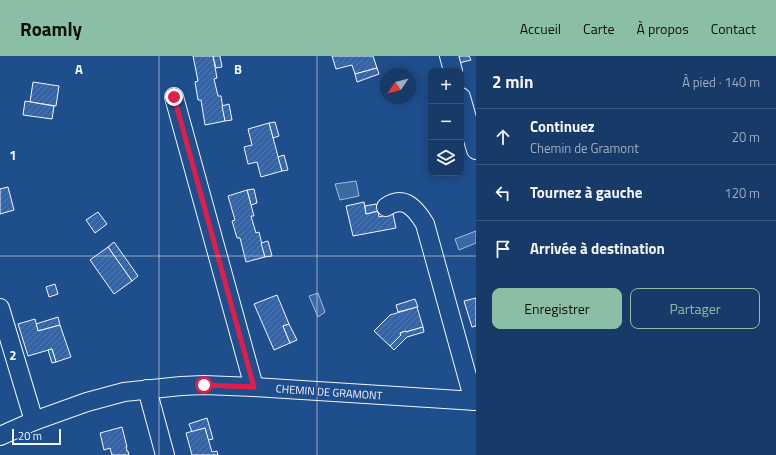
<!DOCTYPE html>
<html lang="fr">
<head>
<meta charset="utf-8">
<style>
  :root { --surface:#173a69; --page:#244571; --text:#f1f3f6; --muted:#9eadc0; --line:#36547d; --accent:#8abfa5 }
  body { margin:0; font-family:"Titillium Web",sans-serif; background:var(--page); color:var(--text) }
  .controls { position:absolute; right:12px; top:12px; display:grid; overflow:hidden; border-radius:8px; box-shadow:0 2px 10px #0003 }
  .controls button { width:36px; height:36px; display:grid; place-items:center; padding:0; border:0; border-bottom:1px solid var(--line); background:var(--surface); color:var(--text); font:20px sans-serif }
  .compass { position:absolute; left:380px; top:12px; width:36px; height:36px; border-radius:50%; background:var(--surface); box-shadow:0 2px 10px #0003; rotate:235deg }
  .scale { position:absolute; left:12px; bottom:10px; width:49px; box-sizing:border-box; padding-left:4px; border:2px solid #f2f6ff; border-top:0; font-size:11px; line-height:14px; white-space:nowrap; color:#f2f6ff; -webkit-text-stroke:3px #1f4e8c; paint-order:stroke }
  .stop { position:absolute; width:12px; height:12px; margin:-9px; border:3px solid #e11d48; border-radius:50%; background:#fff }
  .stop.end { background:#e11d48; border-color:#fff; box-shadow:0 1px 4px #0008 }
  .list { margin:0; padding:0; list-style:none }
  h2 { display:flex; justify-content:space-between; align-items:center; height:52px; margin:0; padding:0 16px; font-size:17px }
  h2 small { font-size:13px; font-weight:400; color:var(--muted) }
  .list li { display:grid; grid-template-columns:26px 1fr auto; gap:12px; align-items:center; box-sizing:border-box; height:56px; padding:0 16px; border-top:1px solid var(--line) }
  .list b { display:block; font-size:15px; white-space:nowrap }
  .list p { margin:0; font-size:13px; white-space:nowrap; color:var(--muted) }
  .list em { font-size:13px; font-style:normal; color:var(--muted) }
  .actions { display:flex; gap:8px; padding:12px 16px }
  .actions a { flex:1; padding:9px 0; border:1px solid var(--accent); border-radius:8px; text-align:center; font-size:14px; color:var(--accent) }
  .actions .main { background:var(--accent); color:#111 }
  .icon { flex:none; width:22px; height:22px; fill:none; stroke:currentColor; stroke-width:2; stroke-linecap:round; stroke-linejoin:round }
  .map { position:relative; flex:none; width:476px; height:399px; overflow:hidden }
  header { display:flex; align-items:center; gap:24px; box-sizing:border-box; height:56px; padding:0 20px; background:var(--accent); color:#111 }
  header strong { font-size:19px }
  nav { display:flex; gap:22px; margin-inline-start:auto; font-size:14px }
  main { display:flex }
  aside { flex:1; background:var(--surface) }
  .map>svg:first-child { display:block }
</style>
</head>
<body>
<header>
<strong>Roamly</strong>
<nav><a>Accueil</a><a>Carte</a><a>À propos</a><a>Contact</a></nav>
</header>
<main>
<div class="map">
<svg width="476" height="399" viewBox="0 0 476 399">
  <defs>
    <pattern id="building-hatch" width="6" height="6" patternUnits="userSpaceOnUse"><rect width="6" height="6" fill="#3563a3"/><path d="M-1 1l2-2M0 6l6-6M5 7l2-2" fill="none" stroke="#537ab1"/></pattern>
  </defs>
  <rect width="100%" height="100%" fill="#1f4e8c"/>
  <g fill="#3b69a3" stroke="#a8bbd7">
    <polygon points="356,125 359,140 340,144 335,128"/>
    <polygon points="476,175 476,187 459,194 455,183"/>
    <polygon points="318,237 325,256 318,261 309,240"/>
  </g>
  <g fill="url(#building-hatch)" stroke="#f2f6ff">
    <polygon points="193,0 213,0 217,22 214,23 218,40 221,40 225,65 205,69 201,44 198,44 195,26 198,25"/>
    <polygon points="213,0 220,0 222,11 216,12"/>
    <polygon points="332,0 373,0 377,12 355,18 352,9 336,13"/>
    <polygon points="453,0 469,0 471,4 455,8"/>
    <polygon points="377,12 379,18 357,26 355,18"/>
    <polygon points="33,26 59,30 56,50 30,46"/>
    <polygon points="25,45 54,50 52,63 23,59"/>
    <polygon points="229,48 232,64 225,65 222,50"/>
    <polygon points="275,66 279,80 273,82 269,67"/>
    <polygon points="269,67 282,115 261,121 257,106 248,108 244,91 252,89 248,73"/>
    <polygon points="284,99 288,114 282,115 278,101"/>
    <polygon points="8,131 14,154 0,158 0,133"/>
    <polygon points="254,133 257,147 251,149 247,134"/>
    <polygon points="247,134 254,160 251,160 256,177 259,176 265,201 246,206 240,182 237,182 232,165 235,164 228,140"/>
    <polygon points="364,146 366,158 378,155 379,161 393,158 396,172 353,180 346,150"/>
    <polygon points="376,148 378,155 366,158 365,150"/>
    <polygon points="98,156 107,168 95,177 86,164"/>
    <polygon points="268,185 272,200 265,201 261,187"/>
    <polygon points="114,186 138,220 132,225 108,191"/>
    <polygon points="108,191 132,225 114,238 90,204"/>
    <polygon points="55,228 58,238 49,241 46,231"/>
    <polygon points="277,239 289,268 283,270 290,287 274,294 254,248"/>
    <polygon points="476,242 476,270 472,271 464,245"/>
    <polygon points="415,243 418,251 398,256 396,249"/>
    <polygon points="417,251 423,271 406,276 406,275 400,277 401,279 390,290 374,275 390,259"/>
    <polygon points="58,261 60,269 38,275 36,268"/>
    <polygon points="35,263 38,275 60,269 71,301 56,306 52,293 28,300 18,268"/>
    <polygon points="289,268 297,284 290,287 283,270"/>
    <polygon points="423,271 424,276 407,281 394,294 390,290 401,279 400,277 406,275 406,276"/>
    <polygon points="52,293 56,306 52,307 48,294"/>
    <polygon points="207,362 213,383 208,384 205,372 192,376 189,368"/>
    <polygon points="122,371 127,391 126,391 127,395 128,395 129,399 112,399 110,392 104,394 100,377"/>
    <polygon points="205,372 212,396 217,395 218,399 192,399 186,377"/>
  </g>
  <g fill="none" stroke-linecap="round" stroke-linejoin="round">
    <g stroke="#f2f6ff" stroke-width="20">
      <g id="minor">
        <polyline points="449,0 453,15"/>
        <polyline points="174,41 254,331"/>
        <polyline points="461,41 476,94"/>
        <path d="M386,151c18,-13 30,2 39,17l49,177"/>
        <polyline points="0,252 34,365"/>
        <polyline points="147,333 165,399"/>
        <polyline points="0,380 34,365 87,346 124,336 181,330 204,329 254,331 476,345"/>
      </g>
    </g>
    <use href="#minor" stroke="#1f4e8c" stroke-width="18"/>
  </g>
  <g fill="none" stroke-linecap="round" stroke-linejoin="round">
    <polyline stroke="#e11d48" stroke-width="5" points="174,41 254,331 204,329"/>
  </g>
  <path fill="none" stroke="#f2f6ff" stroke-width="1" stroke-opacity="0.55" d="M159,0v399M317,0v399M0,200h476"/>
  <g text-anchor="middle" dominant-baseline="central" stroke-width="3" stroke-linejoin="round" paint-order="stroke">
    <g font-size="11" fill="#f2f6ff" stroke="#1f4e8c">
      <text transform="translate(329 336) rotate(4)">CHEMIN DE GRAMONT</text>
    </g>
  </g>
  <g font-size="13" text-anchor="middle" font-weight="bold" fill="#f2f6ff" stroke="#1f4e8c" stroke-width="3" stroke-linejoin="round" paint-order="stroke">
    <text x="79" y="18">A</text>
    <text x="238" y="18">B</text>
    <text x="13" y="104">1</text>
    <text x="13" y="304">2</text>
  </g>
</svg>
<div class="controls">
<button>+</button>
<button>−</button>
<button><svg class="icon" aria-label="layers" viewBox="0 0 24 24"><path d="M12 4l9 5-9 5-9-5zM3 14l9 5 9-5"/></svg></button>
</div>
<svg class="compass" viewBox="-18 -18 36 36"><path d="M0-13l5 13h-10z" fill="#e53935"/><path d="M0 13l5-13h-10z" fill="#9eadc0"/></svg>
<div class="scale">20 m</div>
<div class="stop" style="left:204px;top:329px"></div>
<div class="stop end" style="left:174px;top:41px"></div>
</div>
<aside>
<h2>2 min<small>À pied · 140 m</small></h2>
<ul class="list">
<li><svg class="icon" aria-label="ahead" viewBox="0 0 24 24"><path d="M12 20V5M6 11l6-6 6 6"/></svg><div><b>Continuez</b><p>Chemin de Gramont</p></div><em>20 m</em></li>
<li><svg class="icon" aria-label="left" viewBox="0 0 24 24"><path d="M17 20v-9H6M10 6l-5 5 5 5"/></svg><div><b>Tournez à gauche</b></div><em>120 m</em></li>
<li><svg class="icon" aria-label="arrive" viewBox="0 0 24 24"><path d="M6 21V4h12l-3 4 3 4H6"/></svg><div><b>Arrivée à destination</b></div></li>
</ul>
<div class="actions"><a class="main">Enregistrer</a><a>Partager</a></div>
</aside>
</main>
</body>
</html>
